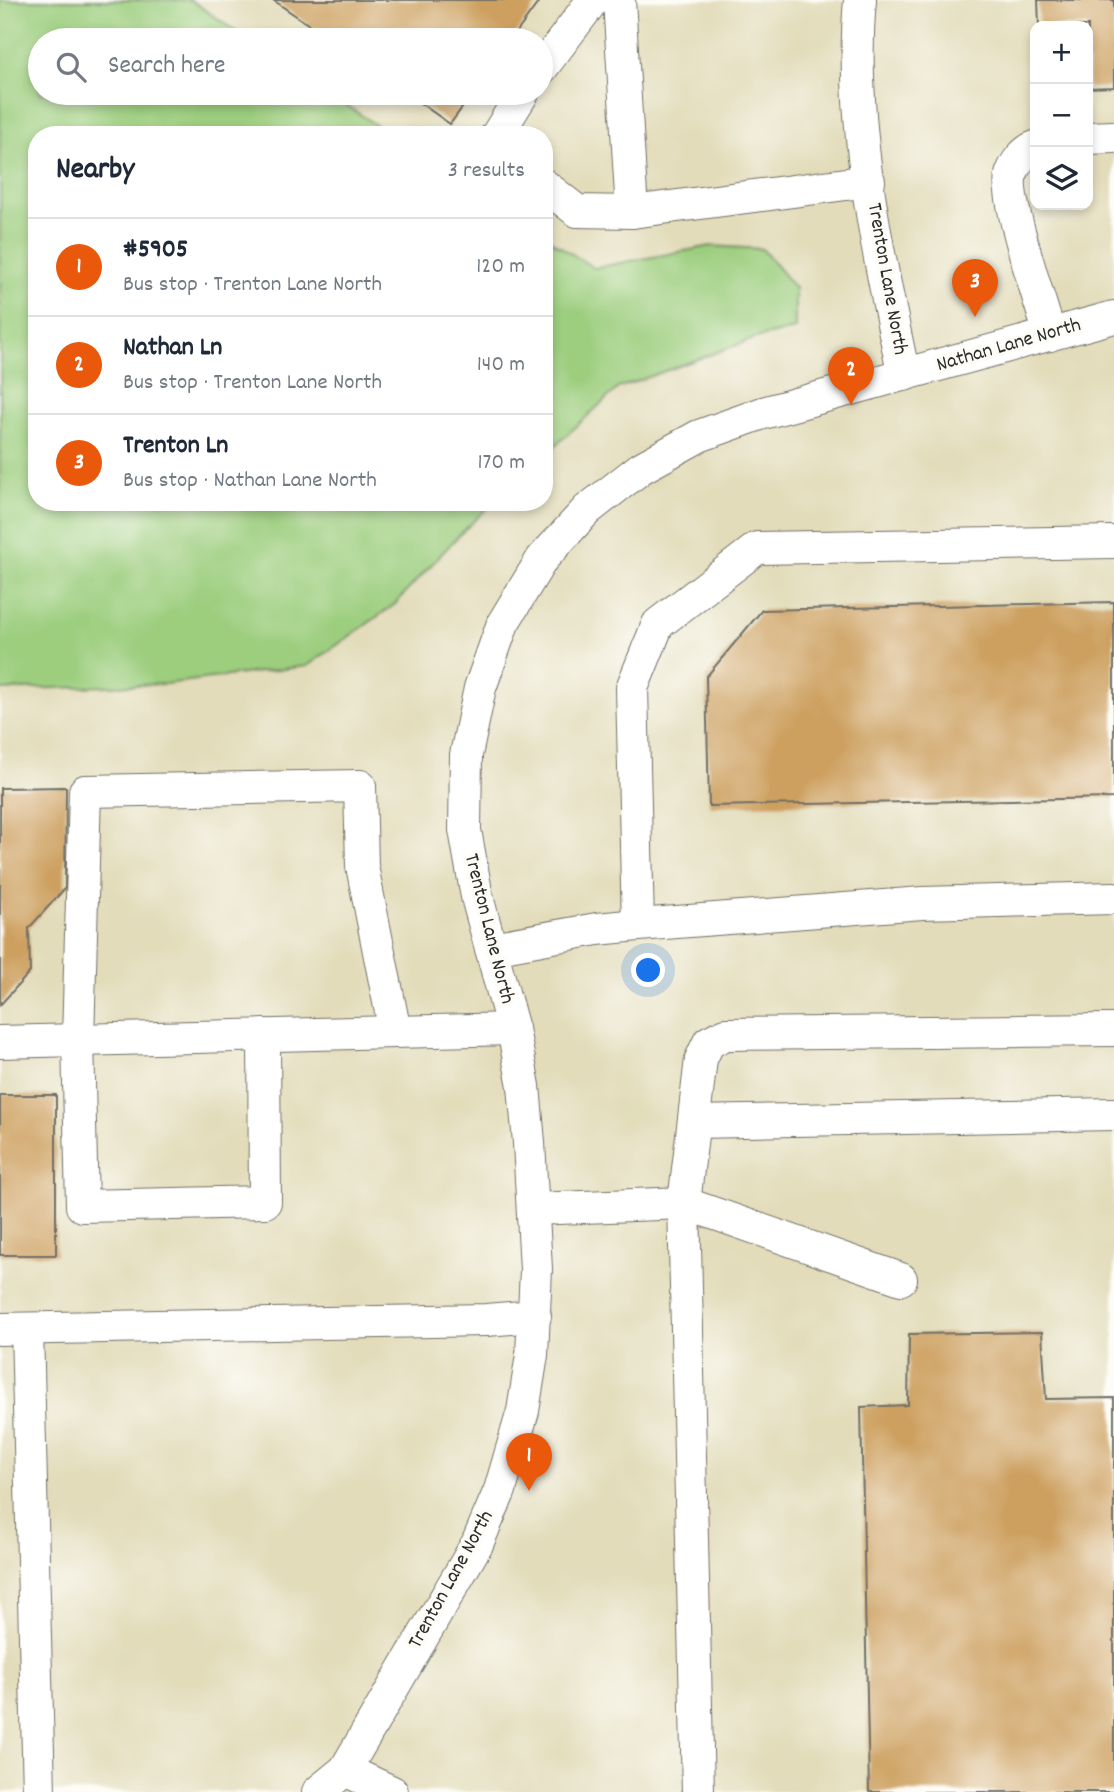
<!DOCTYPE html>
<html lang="en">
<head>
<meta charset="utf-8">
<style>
  :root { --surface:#fff; --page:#f2f2f3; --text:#1f2937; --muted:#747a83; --line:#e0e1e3; --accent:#ea580c }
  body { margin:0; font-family:Dekko,sans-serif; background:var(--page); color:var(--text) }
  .controls { position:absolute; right:21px; top:21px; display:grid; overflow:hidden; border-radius:14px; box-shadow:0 4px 10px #0003 }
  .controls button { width:63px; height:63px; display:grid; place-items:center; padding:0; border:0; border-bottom:2px solid var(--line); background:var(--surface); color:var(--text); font:35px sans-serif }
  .you { position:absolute; left:649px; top:971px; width:24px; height:24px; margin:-18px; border:5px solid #fff; border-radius:50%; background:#1a73e8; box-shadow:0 0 0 10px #1a73e833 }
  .badge { display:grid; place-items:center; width:46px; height:46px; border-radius:50%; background:var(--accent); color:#fff; font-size:23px; font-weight:700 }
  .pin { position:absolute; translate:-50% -58px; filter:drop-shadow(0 2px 4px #0008) }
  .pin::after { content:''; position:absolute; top:37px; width:24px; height:21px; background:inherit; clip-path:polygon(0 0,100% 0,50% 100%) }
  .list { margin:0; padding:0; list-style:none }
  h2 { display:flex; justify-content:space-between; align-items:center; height:91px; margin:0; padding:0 28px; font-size:30px }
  h2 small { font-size:23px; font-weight:400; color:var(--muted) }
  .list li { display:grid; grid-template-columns:46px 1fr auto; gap:21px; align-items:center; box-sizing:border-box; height:98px; padding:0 28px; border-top:2px solid var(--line) }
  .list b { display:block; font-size:26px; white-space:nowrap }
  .list p { margin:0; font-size:23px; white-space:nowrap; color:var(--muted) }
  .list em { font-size:23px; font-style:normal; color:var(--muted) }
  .icon { flex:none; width:38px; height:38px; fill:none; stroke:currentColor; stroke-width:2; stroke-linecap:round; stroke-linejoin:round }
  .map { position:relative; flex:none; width:1114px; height:1792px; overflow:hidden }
  .search { position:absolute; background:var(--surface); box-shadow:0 4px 10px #0003; left:28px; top:28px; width:525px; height:77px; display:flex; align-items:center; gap:18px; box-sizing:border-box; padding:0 24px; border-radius:38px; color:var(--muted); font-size:26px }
  .panel { position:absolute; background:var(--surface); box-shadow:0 4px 10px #0003; left:28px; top:126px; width:525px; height:385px; border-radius:28px }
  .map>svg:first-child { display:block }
</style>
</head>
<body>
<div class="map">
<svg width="1114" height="1792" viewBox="0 0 1114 1792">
  <rect width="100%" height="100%" fill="#fdfcf7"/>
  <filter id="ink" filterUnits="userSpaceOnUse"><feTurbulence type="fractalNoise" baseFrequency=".0143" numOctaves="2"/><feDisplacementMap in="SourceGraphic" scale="14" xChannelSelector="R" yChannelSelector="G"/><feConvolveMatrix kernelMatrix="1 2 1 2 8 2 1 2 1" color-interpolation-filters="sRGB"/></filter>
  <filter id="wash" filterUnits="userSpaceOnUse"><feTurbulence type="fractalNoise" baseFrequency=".00686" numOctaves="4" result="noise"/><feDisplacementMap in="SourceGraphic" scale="28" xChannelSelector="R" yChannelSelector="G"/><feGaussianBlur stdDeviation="1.57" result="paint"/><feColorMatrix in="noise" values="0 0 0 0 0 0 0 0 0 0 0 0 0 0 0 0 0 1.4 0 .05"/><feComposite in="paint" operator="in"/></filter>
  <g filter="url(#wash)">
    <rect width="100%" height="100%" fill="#f3ecd7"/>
    <path fill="#e2dcba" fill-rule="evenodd" d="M0,0h1114v1792h-1114zM1035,26h53v179h-53zM40,40h501v53h-501zM37,135h507v367h-507z"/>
    <g fill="#9cce7e" stroke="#647c54" stroke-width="2">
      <polygon points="0,0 191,0 248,40 40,40 40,93 328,93 391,135 37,135 37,502 494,502 460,534 394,605 307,666 165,684 0,690"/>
      <polygon points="544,236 594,268 711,246 762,249 795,288 795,329 756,338 618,388 544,456"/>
    </g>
    <g id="blocks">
      <g fill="#cda060">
        <polygon points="273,0 540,0 511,40 331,40"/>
        <polygon points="1038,0 1114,0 1114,87 1088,88 1088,26 1039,26"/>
        <polygon points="406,93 473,93 450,124"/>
        <polygon points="1114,602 1114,798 709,806 706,677 762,610"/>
        <polygon points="66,787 65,888 29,928 30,972 0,1005 0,788"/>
        <rect x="0" y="1095" width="56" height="160"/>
        <polygon points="1042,1332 1046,1399 1114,1398 1114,1792 869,1792 861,1407 908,1405 909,1334"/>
      </g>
    </g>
  </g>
  <g filter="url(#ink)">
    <use href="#blocks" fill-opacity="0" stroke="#716f67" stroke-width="2"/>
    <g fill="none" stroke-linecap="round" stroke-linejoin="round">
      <g stroke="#716f67" stroke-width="34">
        <g id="minor">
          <polyline points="619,0 632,212"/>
          <path d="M860,0c-11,122 18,256 44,375"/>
          <polyline points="541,69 593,0"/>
          <polyline points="497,135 523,93"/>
          <polyline points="1088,138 1114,137"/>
          <path d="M1035,147c-11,4 -20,16 -24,28 -7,22 31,132 39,160"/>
          <polyline points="544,185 577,211 632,212 869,181"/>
          <polyline points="638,925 632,688 658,624 757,548 1114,542"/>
          <polyline points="491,948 597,929 638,925 922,903 1114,898"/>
          <polyline points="264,1035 265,1202 82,1206 78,1040 85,791 360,786 362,866 395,1032"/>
          <polyline points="0,1042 513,1029"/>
          <polyline points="694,1122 1114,1114"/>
          <polyline points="533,1209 684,1203 701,1059 709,1042 726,1034 1114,1030"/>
          <polyline points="0,1329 486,1320 535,1316"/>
          <polyline points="27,1329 39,1792"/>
          <polyline points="345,1770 392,1792"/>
          <polyline points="318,1792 345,1770 477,1544 500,1490 523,1411 532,1355 536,1269 529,1143 524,1086 513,1029 477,897 465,830 466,755 480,688 503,623 542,559 587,510 641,468 699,436 763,413 1114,317"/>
          <polyline points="698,1792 684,1203 901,1279"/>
        </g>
      </g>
      <use href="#minor" stroke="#fff" stroke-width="32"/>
    </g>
  </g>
  <g text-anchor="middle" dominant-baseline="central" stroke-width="7" stroke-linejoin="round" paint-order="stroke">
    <g font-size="21" fill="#2b2b2b" stroke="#fdfcf7">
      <text transform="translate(886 279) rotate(80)">Trenton Lane North</text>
      <text transform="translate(1009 346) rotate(-16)">Nathan Lane North</text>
      <text transform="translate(488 929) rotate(76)">Trenton Lane North</text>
      <text transform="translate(452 1580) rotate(-61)">Trenton Lane North</text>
    </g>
  </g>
</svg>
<div class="controls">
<button>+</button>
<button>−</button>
<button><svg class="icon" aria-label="layers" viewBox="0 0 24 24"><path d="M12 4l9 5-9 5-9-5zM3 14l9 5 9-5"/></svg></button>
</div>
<div class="you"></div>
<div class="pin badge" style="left:529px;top:1491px">1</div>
<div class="pin badge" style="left:851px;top:405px">2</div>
<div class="pin badge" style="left:975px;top:317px">3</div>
<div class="search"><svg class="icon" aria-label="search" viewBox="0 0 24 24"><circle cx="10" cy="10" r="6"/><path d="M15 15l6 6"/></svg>Search here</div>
<section class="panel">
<h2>Nearby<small>3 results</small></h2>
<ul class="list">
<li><span class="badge">1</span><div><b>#5905</b><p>Bus stop · Trenton Lane North</p></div><em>120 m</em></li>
<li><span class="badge">2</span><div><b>Nathan Ln</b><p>Bus stop · Trenton Lane North</p></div><em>140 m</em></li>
<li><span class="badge">3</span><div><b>Trenton Ln</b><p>Bus stop · Nathan Lane North</p></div><em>170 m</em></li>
</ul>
</section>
</div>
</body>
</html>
